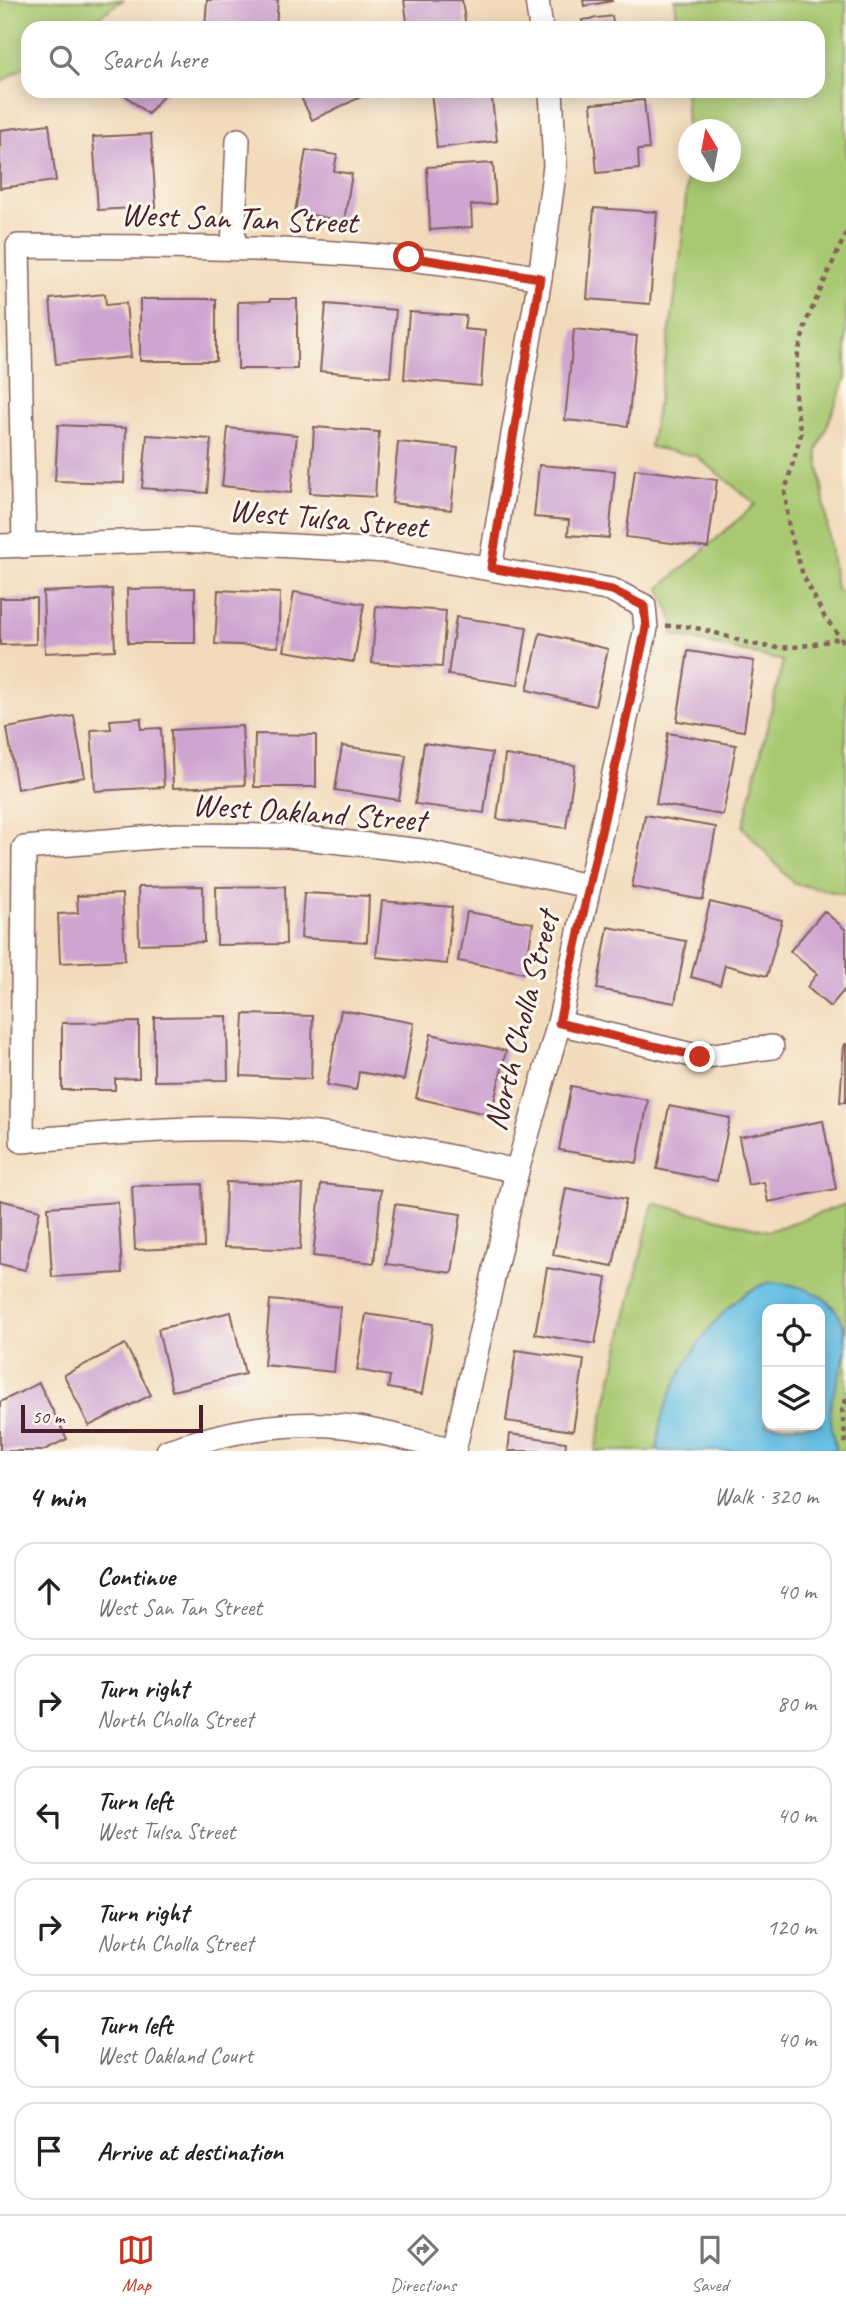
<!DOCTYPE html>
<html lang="en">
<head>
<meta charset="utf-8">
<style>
  :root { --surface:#fff; --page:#f6f6f6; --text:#222; --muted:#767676; --line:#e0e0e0; --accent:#c8321e }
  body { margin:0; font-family:Caveat,sans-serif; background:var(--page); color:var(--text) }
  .controls { position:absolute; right:21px; bottom:21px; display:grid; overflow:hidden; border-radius:14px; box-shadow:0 4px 18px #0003 }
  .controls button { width:63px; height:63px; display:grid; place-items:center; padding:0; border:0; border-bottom:2px solid var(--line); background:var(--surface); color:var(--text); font:35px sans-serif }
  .compass { position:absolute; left:678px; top:119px; width:63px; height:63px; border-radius:50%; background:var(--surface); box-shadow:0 4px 18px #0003; rotate:350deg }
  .scale { position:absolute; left:21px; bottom:18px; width:182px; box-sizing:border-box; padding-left:7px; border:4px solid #4a1f2b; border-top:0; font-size:19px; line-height:24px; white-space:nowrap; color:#4a1f2b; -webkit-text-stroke:5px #fbf7ec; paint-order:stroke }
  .stop { position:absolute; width:21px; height:21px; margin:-16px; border:5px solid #c8321e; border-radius:50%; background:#fff }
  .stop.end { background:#c8321e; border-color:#fff; box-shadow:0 2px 7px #0008 }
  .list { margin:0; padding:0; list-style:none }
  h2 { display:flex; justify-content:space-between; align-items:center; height:91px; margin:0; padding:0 28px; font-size:30px }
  h2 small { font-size:23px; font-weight:400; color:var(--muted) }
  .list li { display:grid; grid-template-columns:46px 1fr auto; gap:21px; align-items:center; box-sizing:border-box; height:98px; margin:0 14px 14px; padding:0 14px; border:2px solid var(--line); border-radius:21px }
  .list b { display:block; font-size:26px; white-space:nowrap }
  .list p { margin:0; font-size:23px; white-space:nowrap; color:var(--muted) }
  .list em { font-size:23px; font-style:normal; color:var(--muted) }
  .icon { flex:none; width:38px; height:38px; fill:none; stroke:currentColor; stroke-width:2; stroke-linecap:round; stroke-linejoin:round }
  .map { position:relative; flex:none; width:846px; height:1451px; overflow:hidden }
  .search { position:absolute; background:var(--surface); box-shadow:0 4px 18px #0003; left:21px; right:21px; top:21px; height:77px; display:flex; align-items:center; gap:18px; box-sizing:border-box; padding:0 24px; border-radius:21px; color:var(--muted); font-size:26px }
  .sheet { height:763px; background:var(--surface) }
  nav { display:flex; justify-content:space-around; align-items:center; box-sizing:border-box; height:98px; border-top:2px solid var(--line); background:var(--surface); font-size:19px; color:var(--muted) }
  nav a { display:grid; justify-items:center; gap:4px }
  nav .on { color:var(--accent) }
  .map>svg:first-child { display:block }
</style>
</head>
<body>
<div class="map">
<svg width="846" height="1451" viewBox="0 0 846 1451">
  <rect width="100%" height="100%" fill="#fbf7ec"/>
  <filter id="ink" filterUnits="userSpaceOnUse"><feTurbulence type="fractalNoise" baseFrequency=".0143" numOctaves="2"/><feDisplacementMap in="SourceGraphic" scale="14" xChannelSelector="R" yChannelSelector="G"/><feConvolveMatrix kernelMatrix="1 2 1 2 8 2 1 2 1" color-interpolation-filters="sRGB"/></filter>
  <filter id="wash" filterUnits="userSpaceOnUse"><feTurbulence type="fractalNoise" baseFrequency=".00686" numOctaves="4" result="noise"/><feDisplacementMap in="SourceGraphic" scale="28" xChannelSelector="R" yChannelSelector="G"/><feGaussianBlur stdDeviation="1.57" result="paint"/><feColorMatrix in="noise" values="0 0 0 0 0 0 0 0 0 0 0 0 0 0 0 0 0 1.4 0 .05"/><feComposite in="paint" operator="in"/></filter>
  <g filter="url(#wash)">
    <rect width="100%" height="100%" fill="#f2dbbb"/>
    <g fill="#a8c971" stroke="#79744e" stroke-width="2" fill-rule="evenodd">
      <polygon points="0,0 123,0 82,28 28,28 28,64 0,83"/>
      <path d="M675,0h171v378l-29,73 19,138 10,4v302l-53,-12 -50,-56 40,-166 -110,-26 1,-12 -14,-35 96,-84 -60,-48 -46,-9c20,-116 45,-237 35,-356h133v-63h-140zM688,130h42v42h-42z"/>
      <path d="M653,1203l116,28 77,-27v247h-251zM767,1309h53v116h-53z"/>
    </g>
    <path fill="#66c0e4" stroke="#587088" stroke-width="2" fill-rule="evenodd" d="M773,1282c37,4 73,18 73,63 -1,20 -11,39 -15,58 -2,14 2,34 5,48h-179c2,-12 2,-26 6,-37 14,-44 62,-124 110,-132zM767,1309h53v116h-53z"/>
    <g id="blocks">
      <g fill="#cea4d0">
        <polygon points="207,0 278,0 276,28 205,28"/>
        <polygon points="404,0 462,0 466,28 408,28"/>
        <polygon points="583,0 611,0 612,1 584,6"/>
        <polygon points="612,16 614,28 583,28 582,20"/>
        <polygon points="120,91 167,91 148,114"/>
        <polygon points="298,91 361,91 363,96 312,120"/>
        <polygon points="431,91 491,91 497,141 437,148"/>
        <polygon points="644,100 649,149 638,150 639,169 597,173 591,104"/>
        <polygon points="49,124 56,181 0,188 0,130"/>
        <polygon points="151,134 156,207 98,210 93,137"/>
        <polygon points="306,150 337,155 334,171 352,174 344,221 295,212"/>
        <polygon points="493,163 496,204 471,205 472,227 430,230 427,167"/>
        <polygon points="594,208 657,212 650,304 587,299"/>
        <polygon points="105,294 106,305 126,303 131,357 56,364 50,299"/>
        <rect x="140" y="299" width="76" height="62"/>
        <polygon points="270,299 297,299 297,369 238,369 238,302 270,301"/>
        <polygon points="326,304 396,310 390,377 320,371"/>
        <polygon points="409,312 466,316 464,329 485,331 481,386 404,379"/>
        <polygon points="574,329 637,336 628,426 565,420"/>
        <polygon points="58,425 126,428 124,483 55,481"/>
        <polygon points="314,427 379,432 375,497 310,493"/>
        <polygon points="228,428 297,435 291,493 222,486"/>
        <polygon points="147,435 211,439 207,493 142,488"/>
        <polygon points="398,442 458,448 451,510 392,503"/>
        <polygon points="539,465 615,471 609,538 568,535 569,520 534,517"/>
        <polygon points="635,469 717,480 708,548 626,537"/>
        <polygon points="195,588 195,643 128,643 127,589"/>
        <polygon points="112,589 115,650 45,653 43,592"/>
        <polygon points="218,590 280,593 278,647 215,644"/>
        <polygon points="294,592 364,604 354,662 284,651"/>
        <polygon points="0,598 36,598 36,644 0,645"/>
        <polygon points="376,606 446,611 442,667 372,663"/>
        <polygon points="456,617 527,627 518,685 448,675"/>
        <polygon points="540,633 608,649 595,706 527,690"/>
        <polygon points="688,651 754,661 744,731 677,721"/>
        <polygon points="74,716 85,777 17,789 7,728"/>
        <polygon points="141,718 141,729 161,728 164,787 95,791 91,730 111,729 110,720"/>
        <polygon points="242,726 245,785 173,788 171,730"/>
        <polygon points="668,733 736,745 723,815 656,804"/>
        <polygon points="255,734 316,735 316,787 254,787"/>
        <polygon points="424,743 492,753 484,813 415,804"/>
        <polygon points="342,746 406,755 399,800 335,790"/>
        <polygon points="505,755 575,765 566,828 497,819"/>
        <polygon points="645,815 716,827 703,900 632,887"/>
        <polygon points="203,886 204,942 139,944 138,887"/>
        <polygon points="285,886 286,944 217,945 216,887"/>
        <polygon points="304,893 369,896 367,942 301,938"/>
        <polygon points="122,894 125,960 60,963 58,914 78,913 77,896"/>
        <polygon points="382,901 452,907 447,964 376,957"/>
        <polygon points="710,902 782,920 767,976 725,965 720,985 691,977"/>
        <polygon points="824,911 846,930 846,988 830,1007 807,987 817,974 790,951"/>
        <polygon points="467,912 533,923 525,973 458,961"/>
        <polygon points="608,927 686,941 675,1003 597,989"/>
        <polygon points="341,1010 414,1023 404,1080 359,1072 356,1090 327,1085"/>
        <polygon points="244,1014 313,1016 311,1079 241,1076"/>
        <polygon points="227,1016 228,1080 154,1081 154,1017"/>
        <polygon points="139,1022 139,1078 115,1079 115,1090 62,1090 62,1023"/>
        <polygon points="431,1034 506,1051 491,1115 416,1098"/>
        <polygon points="844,1044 846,1044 846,1102 840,1102"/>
        <polygon points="571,1086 648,1100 637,1163 559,1150"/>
        <polygon points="669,1106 730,1118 717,1181 657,1169"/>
        <polygon points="823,1121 836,1189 768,1202 764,1182 748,1185 739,1137"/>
        <polygon points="226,1182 303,1185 300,1250 224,1247"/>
        <polygon points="202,1184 204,1247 135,1250 132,1186"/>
        <polygon points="321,1184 381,1190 374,1263 313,1256"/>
        <polygon points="566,1188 626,1199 613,1266 553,1255"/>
        <polygon points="0,1200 40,1210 25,1270 0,1264"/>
        <polygon points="118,1202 122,1273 52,1277 48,1207"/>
        <polygon points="395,1204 461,1214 452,1273 386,1264"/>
        <polygon points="547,1268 607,1278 595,1344 535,1334"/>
        <polygon points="270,1300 340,1307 334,1372 264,1365"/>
        <polygon points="231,1312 245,1374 172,1391 158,1329"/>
        <polygon points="366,1314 433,1324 422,1394 388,1388 390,1376 357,1370"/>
        <polygon points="125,1344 151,1395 89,1426 64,1375"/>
        <polygon points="516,1350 584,1360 573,1431 506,1421"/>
        <polygon points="39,1383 67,1439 42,1451 0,1451 0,1402"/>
        <polygon points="510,1434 566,1442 565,1451 508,1451"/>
      </g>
    </g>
  </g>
  <g filter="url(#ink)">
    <use href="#blocks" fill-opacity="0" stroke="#85615d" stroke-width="2"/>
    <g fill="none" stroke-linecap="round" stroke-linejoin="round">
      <g stroke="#85615d" stroke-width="26">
        <g id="street">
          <polyline points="537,0 541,28"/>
          <polyline points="233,247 238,140"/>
          <polyline points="0,546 182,540 387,551 612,590 644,606 646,628 559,1023 517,1171 454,1451"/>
          <path d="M24,546l-6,-300c175,1 349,-1 522,32"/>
          <polyline points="490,568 540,278 555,166 551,91"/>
          <polyline points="559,1023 700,1057 772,1047"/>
          <path d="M517,1171c-82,-18 -162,-36 -246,-41 -83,-5 -166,4 -249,11l2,-293 153,-13 110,1 135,15 166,35"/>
          <path d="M168,1451c57,-19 115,-31 175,-25 37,4 75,16 111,24"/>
        </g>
      </g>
      <g stroke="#85615d" stroke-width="4.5" stroke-dasharray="5 5" stroke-linecap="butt">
        <polyline points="846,233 807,320 798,353 795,399 801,434 785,491 789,529 803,575 824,616 846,645"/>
        <path d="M666,626c32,-3 61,13 92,19 26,6 56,0 82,-7"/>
        <polyline points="846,1399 842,1411 846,1445"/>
      </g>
      <use href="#street" stroke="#fff" stroke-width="23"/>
    </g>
  </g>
  <g fill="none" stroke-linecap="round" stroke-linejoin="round" filter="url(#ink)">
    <polyline stroke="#c8321e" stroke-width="9" points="409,257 540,278 491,568 612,590 644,606 646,628 559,1023 700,1057"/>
  </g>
  <g text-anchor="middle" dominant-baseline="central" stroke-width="6" stroke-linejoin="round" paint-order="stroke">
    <g font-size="33" fill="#4a1f2b" stroke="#fbf7ec">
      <text transform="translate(239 218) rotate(2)">West San Tan Street</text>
      <text transform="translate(328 518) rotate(5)">West Tulsa Street</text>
      <text transform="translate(309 812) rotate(4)">West Oakland Street</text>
      <text transform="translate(521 1021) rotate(-76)">North Cholla Street</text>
    </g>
  </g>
</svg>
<div class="controls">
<button><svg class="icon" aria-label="locate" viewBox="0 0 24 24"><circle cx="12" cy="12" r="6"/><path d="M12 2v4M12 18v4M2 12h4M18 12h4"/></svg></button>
<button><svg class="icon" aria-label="layers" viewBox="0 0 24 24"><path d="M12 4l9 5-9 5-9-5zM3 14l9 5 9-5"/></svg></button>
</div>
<svg class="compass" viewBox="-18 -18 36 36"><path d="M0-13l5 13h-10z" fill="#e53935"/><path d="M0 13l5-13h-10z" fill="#767676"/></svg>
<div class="scale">50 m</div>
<div class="stop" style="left:409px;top:257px"></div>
<div class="stop end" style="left:700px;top:1057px"></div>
<div class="search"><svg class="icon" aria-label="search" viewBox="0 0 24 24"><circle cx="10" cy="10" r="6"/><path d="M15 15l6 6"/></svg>Search here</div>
</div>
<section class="sheet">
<h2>4 min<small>Walk · 320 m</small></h2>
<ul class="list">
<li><svg class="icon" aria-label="ahead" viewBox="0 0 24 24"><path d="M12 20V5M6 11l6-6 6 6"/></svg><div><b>Continue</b><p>West San Tan Street</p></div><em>40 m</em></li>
<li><svg class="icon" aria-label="right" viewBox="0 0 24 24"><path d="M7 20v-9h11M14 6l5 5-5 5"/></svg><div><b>Turn right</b><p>North Cholla Street</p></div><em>80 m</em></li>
<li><svg class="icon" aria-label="left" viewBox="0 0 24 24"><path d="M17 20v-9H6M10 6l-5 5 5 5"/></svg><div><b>Turn left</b><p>West Tulsa Street</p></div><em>40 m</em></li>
<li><svg class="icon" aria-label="right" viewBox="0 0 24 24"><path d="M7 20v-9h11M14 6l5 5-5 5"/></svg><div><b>Turn right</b><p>North Cholla Street</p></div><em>120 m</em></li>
<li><svg class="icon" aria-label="left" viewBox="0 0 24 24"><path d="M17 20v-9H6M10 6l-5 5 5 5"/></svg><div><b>Turn left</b><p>West Oakland Court</p></div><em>40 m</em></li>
<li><svg class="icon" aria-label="arrive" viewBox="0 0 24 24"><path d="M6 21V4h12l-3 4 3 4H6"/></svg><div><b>Arrive at destination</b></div></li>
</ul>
</section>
<nav>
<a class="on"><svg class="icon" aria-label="map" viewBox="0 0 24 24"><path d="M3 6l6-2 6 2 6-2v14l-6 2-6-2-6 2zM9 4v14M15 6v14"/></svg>Map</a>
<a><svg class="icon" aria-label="directions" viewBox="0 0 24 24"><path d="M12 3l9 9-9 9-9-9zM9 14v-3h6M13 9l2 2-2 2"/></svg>Directions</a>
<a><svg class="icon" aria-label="saved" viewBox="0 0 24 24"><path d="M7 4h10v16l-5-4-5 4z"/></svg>Saved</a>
</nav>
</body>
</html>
